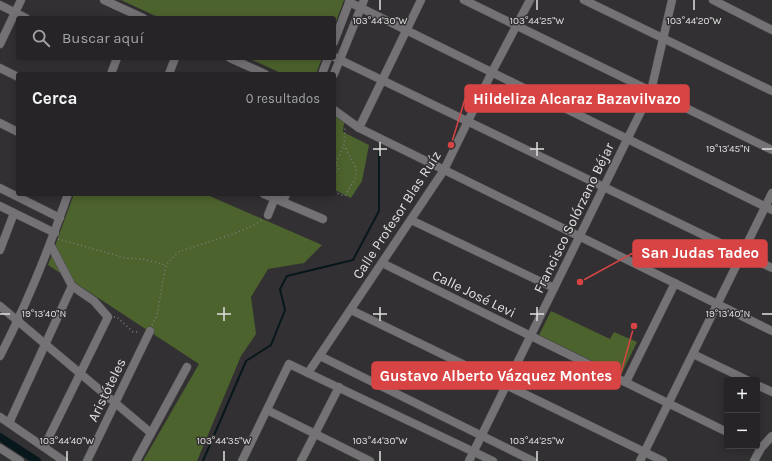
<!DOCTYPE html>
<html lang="es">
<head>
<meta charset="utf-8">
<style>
  :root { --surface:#262426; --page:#2e2c2e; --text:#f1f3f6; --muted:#a4a4a7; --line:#424143 }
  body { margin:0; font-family:Karla,sans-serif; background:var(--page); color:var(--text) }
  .controls { position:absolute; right:12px; bottom:12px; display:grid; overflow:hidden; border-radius:4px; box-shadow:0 2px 10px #0003 }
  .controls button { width:36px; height:36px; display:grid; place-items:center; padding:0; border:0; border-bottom:1px solid var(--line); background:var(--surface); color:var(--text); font:20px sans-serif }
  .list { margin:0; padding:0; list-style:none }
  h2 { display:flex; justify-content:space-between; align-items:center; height:52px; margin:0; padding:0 16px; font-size:17px }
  h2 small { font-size:13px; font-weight:400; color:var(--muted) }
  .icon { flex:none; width:22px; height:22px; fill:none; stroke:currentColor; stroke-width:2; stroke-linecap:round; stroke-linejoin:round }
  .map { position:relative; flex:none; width:772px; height:461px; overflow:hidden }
  .search { position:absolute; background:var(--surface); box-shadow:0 2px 10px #0003; left:16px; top:16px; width:320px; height:44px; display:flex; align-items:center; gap:10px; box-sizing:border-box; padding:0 14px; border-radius:4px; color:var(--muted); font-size:15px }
  .panel { position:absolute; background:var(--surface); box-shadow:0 2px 10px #0003; left:16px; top:72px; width:320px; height:124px; border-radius:4px }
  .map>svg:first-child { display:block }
</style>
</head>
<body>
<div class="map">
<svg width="772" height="461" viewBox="0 0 772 461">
  <rect width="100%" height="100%" fill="#323032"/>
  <g fill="#4d632d">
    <polygon points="121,0 344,0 334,27 334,18 160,18"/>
    <polygon points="248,58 322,58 316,74 283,74"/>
    <polygon points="334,116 344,122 343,132 369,145 362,181 351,198 335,190 334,192"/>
    <polygon points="74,194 205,194 322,245 304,263 268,269 251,297 256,334 241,356 197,461 143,461 199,364 48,265"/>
    <polygon points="551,311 610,339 614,332 637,342 621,375 539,335"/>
  </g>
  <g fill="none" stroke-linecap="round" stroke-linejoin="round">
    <polyline stroke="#07171b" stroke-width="2" points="203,461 246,361 271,345 285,310 280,289 287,276 353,260 379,211 379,152"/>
    <polyline stroke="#07171b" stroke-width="8" points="0,437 37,461"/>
    <g stroke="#4d4c4e" stroke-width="9">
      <g id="minor">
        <polyline points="104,0 143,18"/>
        <polyline points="464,0 772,150"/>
        <polyline points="584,0 772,91"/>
        <polyline points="713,0 772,30"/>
        <polyline points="349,2 772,210"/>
        <polyline points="0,5 26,18"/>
        <polyline points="334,42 350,0"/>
        <polyline points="0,44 21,0"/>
        <polyline points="334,57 772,268"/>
        <polyline points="230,58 265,74"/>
        <polyline points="0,68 18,77"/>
        <polyline points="111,74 117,58"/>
        <polyline points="169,74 175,58"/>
        <polyline points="322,74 328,58"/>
        <polyline points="334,74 364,0"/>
        <polyline points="334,110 359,128 772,331"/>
        <polyline points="0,123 18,132"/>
        <polyline points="359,128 421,0"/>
        <polyline points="0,188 60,218"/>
        <polyline points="264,194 323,219"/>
        <polyline points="283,202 286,194"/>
        <polyline points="0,206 55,233"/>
        <polyline points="268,215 276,195"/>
        <polyline points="411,220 554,288"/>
        <polyline points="0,250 14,213"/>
        <polyline points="382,263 727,432"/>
        <polyline points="0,306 151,433"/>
        <polyline points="351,310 663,461"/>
        <polyline points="693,354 747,380"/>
        <path d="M0,356c27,-52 49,-107 68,-162"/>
        <polyline points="320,356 533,461"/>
        <polyline points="308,373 444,170 492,72 530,0"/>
        <polyline points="626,382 675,283"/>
        <polyline points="757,385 772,392"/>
        <polyline points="267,410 370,461"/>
        <polyline points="0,417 64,461"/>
        <polyline points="9,423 72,286"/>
        <polyline points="44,447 108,317 94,301 72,286 50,244"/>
        <polyline points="0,448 20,461"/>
        <polyline points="87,461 150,331"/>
        <polyline points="136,461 187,367"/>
        <polyline points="242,461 289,364 493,461"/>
        <polyline points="301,461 339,387"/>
        <polyline points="469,461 651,91 672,0"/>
        <polyline points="640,461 772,193"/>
        <polyline points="754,461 761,448 772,436"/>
      </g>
    </g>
    <g stroke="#7e7c7e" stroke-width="1.5" stroke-dasharray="1 3" stroke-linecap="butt">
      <polyline points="334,163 337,164 339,168 337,171 334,172"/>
      <polyline points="336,163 344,145"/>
      <polyline points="334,192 345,196 356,177 356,168 344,145 345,128"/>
      <polyline points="58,239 125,258 143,259 165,265"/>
      <polyline points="114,317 117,317 133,332 140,332"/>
      <polyline points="152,325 157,315 166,265 178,252 236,233 254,225 262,220"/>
    </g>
    <use href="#minor" stroke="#747274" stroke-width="8"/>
  </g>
  <path fill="none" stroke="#e1e0e1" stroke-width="1.5" d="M380,0v10M537,0v10M694,0v10M380,142v14M537,142v14M373,149h14M530,149h14M762,149h10M224,307v14M380,307v14M537,307v14M0,314h10M217,314h14M373,314h14M530,314h14M762,314h10M67,451v10M224,451v10M380,451v10M537,451v10"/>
  <g text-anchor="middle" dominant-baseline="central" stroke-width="3" stroke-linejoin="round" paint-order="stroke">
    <g font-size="14" fill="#e1e0e1" stroke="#323032">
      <text transform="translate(397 215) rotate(-57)">Calle Profesor Blas Ruíz</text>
      <text transform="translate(574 218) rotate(-64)">Francisco Solórzano Béjar</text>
      <text transform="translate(474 294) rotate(26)">Calle José Levi</text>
      <text transform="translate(107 390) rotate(-64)">Aristóteles</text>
    </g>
  </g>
  <g font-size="10" text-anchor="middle" fill="#e1e0e1" stroke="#323032" stroke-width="3" stroke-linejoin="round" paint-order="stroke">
    <text x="380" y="24">103°44'30"W</text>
    <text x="537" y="24">103°44'25"W</text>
    <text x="694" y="24">103°44'20"W</text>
    <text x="728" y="152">19°13'45"N</text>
    <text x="44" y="317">19°13'40"N</text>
    <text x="728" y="317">19°13'40"N</text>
    <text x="67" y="444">103°44'40"W</text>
    <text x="224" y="444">103°44'35"W</text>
    <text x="380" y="444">103°44'30"W</text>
    <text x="537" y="444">103°44'25"W</text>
  </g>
  <path fill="none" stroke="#d84444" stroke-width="1.5" d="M451 145L465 99M580 282L633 253M634 326L620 376"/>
  <g fill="#d84444" stroke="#323032" stroke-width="1.5">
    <circle cx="451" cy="145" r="4"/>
    <circle cx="580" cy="282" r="4"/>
    <circle cx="634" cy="326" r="4"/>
  </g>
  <g fill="#d84444" stroke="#d84444" stroke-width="1.5">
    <rect x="465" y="85" width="224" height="27" rx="4"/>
    <rect x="633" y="240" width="134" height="27" rx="4"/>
    <rect x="372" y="362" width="248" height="27" rx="4"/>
  </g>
  <g font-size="15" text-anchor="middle" font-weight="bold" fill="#fff">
    <text x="577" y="104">Hildeliza Alcaraz Bazavilvazo</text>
    <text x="700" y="258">San Judas Tadeo</text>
    <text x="496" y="381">Gustavo Alberto Vázquez Montes</text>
  </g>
</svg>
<div class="controls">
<button>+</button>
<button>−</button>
</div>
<div class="search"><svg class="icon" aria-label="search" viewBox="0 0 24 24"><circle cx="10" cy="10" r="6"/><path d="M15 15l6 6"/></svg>Buscar aquí</div>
<section class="panel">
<h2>Cerca<small>0 resultados</small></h2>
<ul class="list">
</ul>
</section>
</div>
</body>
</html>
